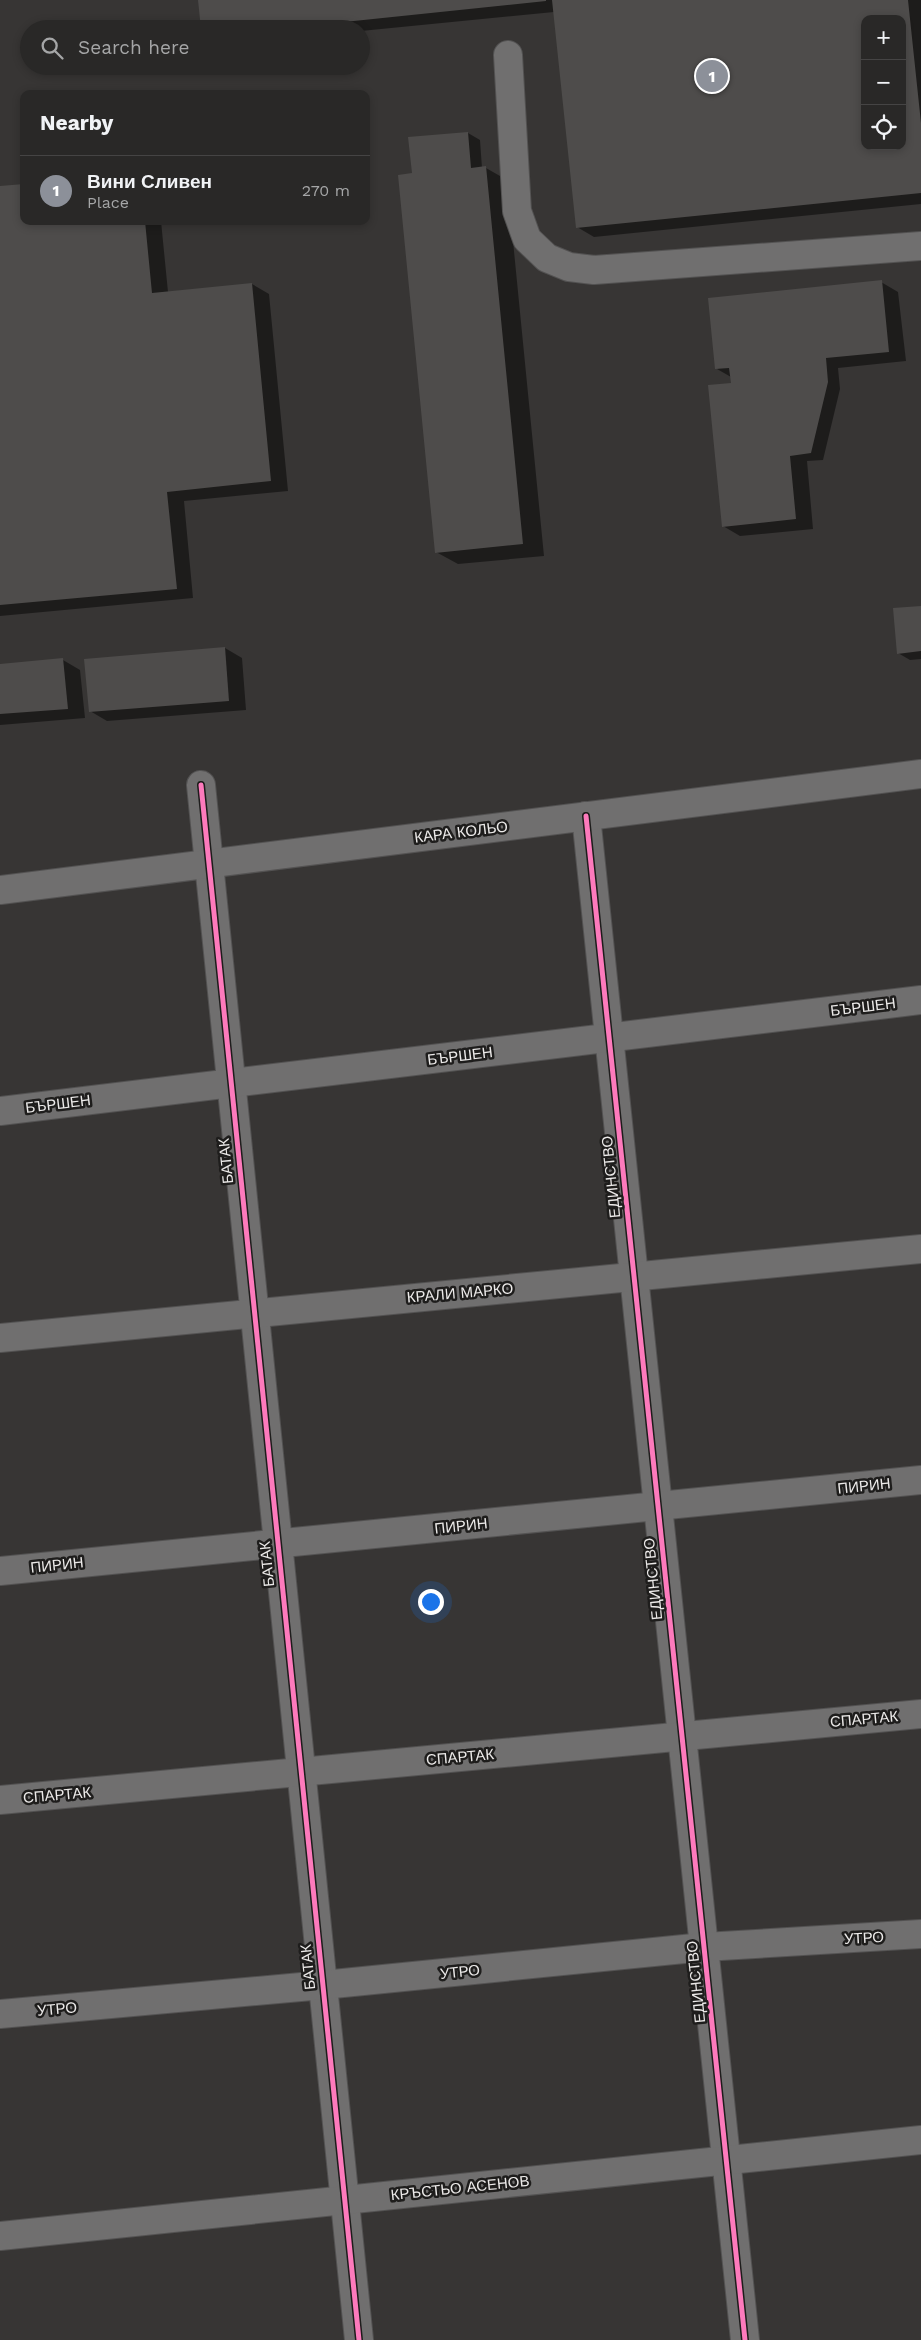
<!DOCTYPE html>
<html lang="en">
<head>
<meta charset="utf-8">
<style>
  :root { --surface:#292827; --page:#31302f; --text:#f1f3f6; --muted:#a5a6a7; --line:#454444; --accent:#8c9099 }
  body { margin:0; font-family:"Work Sans",sans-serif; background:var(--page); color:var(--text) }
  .controls { position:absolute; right:15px; top:15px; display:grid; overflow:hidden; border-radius:10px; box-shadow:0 2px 8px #0003 }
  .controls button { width:45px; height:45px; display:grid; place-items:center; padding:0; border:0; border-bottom:1px solid var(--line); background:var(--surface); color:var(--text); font:25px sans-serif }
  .you { position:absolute; left:430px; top:1601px; width:18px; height:18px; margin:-12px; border:4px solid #fff; border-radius:50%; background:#1a73e8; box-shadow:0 0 0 8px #1a73e833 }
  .badge { display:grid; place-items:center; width:32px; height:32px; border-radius:50%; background:var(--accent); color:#fff; font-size:16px; font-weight:700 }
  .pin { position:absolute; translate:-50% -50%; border:2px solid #fff; box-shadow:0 1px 5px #0006 }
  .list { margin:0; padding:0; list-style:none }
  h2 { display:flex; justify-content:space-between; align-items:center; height:65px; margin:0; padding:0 20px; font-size:21px }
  h2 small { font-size:16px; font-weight:400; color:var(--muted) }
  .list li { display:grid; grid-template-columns:32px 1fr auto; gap:15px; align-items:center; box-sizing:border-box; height:70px; padding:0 20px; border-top:1px solid var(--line) }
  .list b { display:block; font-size:19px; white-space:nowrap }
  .list p { margin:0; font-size:16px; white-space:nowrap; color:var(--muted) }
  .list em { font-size:16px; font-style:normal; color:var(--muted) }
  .icon { flex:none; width:28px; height:28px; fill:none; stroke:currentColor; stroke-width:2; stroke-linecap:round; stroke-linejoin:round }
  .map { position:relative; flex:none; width:921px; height:2340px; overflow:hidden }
  .search { position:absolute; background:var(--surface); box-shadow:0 2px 8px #0003; left:20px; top:20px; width:350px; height:55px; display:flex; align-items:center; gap:12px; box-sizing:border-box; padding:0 18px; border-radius:28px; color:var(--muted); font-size:19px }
  .panel { position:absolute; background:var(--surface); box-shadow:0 2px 8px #0003; left:20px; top:90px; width:350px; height:135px; border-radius:10px }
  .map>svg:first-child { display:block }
</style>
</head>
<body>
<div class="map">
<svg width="921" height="2340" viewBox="0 0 921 2340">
  <rect width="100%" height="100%" fill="#373534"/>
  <g fill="#0007" fill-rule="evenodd">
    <path d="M199,0h722v204l-327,33 -17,-10 -23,-215 -193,19v-2h-159zM865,19h37v127h-37z"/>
    <polygon points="468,133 480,140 482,168 486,168 507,180 544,556 458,564 436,552 416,174"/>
    <polygon points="0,188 24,221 161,221 168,292 252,284 269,294 288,491 184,501 193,598 0,616"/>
    <polygon points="881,282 898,292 906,361 838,368 840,389 823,460 807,461 813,529 740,536 723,526 732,384 731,377 717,369"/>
    <polygon points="921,607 921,659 910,660 898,653"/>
    <polygon points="225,648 242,658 246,710 107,721 90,711"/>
    <polygon points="63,660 80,670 85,718 0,725 0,665"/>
  </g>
  <g fill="#4e4c4b" fill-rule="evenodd">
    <polygon points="198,0 546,0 546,1 277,29 201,29"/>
    <path d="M552,0h356l13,123v70l-345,35zM865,19h37v127h-37z"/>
    <polygon points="468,132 471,168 486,166 523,544 435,553 398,175 412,173 408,137"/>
    <polygon points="24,184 24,221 145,221 152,293 252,283 271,481 167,492 177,589 0,605 0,186"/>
    <polygon points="882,280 889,352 826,358 828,382 811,453 790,456 796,519 722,527 708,385 731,383 729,368 715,369 708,298"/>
    <polygon points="921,606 921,651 897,654 893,608"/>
    <polygon points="225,647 229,701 89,712 84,659"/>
    <polygon points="63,658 68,709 0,714 0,664"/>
  </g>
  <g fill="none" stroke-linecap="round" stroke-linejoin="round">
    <g stroke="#535252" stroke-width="30">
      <g id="minor">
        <polyline points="508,55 517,211 527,239 547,258 569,267 594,270 921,246"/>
        <polyline points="201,785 359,2340"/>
        <polyline points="586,816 745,2340"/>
        <polyline points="0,890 921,774"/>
        <polyline points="0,1111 921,1000"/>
        <polyline points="0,1338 921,1249"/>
        <polyline points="0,1571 921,1480"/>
        <polyline points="0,1800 921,1714"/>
        <polyline points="0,2014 323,1985 704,1947 921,1934"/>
        <polyline points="0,2236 921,2140"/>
      </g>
    </g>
    <use href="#minor" stroke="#706f6f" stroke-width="28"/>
    <g stroke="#1e1d1c" stroke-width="8">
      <g id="cycleway">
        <polyline points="201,785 359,2340"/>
        <polyline points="586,816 745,2340"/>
      </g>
    </g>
    <use href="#cycleway" stroke="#fd7abc" stroke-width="5"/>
  </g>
  <g text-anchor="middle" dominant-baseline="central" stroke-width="5" stroke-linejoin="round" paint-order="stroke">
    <g font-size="15" fill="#eceae9" stroke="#1e1d1c">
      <text transform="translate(461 832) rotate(-7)">КАРА КОЛЬО</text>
      <text transform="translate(863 1007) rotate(-7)">БЪРШЕН</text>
      <text transform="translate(460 1056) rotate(-7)">БЪРШЕН</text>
      <text transform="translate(58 1104) rotate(-7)">БЪРШЕН</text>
      <text transform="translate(226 1161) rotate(-96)">БАТАК</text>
      <text transform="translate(611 1177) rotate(-96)">ЕДИНСТВО</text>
      <text transform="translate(460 1293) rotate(-5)">КРАЛИ МАРКО</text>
      <text transform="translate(864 1486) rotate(-6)">ПИРИН</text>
      <text transform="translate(461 1526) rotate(-6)">ПИРИН</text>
      <text transform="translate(267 1564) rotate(-96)">БАТАК</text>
      <text transform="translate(57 1565) rotate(-6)">ПИРИН</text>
      <text transform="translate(653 1579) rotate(-96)">ЕДИНСТВО</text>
      <text transform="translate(864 1719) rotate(-5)">СПАРТАК</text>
      <text transform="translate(460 1757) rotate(-5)">СПАРТАК</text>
      <text transform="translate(57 1795) rotate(-5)">СПАРТАК</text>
      <text transform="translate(864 1938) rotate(-3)">УТРО</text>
      <text transform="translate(308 1967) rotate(-96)">БАТАК</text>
      <text transform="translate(460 1972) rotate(-6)">УТРО</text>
      <text transform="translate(696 1982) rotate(-96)">ЕДИНСТВО</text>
      <text transform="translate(57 2009) rotate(-5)">УТРО</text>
      <text transform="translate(460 2188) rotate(-6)">КРЪСТЬО АСЕНОВ</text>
    </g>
  </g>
</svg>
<div class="controls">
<button>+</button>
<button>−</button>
<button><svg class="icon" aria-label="locate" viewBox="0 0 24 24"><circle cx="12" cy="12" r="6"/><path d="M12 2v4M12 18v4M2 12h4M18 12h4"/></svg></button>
</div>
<div class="you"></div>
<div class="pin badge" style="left:712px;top:76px">1</div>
<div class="search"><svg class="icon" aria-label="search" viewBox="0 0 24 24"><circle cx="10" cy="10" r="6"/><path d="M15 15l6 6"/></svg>Search here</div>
<section class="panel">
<h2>Nearby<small></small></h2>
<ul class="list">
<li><span class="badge">1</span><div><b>Вини Сливен</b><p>Place</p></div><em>270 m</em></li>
</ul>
</section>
</div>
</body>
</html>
